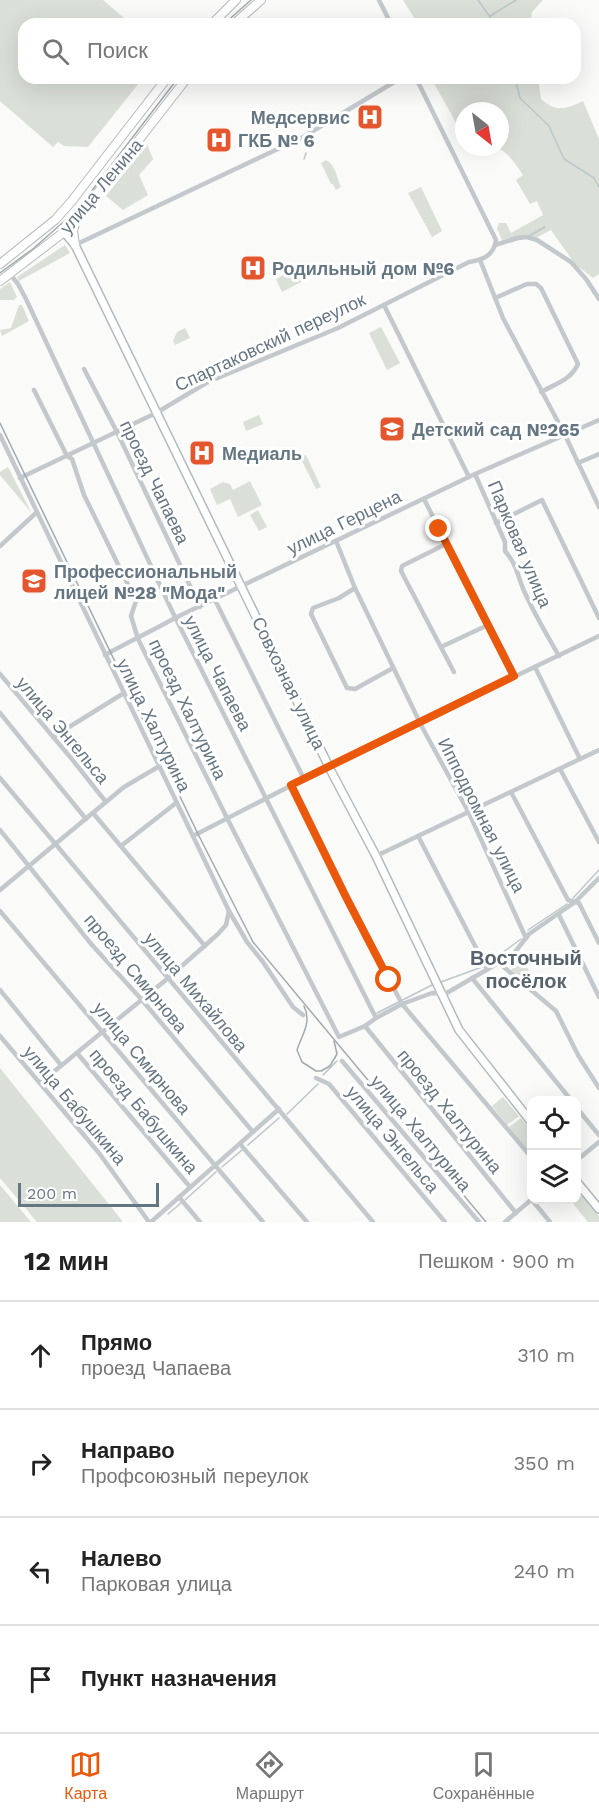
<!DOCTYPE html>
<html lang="ru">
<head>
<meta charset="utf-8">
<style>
  :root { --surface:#fff; --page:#f2f2f2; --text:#222; --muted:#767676; --line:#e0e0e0; --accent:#ea580c }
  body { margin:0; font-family:"Work Sans",sans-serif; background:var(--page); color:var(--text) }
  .controls { position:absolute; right:18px; bottom:18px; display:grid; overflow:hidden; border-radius:12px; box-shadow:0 6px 24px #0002 }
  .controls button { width:54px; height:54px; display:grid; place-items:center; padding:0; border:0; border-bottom:2px solid var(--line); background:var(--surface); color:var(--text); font:30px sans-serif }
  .compass { position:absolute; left:455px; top:102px; width:54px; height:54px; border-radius:50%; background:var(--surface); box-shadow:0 6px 24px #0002; rotate:149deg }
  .scale { position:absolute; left:18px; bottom:15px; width:141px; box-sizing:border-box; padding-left:6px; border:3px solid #657683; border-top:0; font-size:16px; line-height:21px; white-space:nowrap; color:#657683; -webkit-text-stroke:4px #fff; paint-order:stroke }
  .stop { position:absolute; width:18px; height:18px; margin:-14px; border:4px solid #ea580c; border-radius:50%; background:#fff }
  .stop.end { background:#ea580c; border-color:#fff; box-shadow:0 2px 6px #0008 }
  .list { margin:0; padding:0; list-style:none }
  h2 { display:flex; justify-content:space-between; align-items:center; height:78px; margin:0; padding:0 24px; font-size:26px }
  h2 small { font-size:20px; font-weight:400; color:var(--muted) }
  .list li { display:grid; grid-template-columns:39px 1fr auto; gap:18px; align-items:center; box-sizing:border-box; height:108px; padding:0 24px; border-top:2px solid var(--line) }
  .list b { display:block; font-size:22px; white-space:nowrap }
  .list p { margin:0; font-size:20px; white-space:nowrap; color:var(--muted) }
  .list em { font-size:20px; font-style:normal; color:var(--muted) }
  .icon { flex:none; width:33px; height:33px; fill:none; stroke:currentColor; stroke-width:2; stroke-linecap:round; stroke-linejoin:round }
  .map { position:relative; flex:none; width:599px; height:1222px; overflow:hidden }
  .search { position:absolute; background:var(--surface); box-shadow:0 6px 24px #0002; left:18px; right:18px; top:18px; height:66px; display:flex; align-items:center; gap:15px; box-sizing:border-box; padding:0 21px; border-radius:18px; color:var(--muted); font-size:22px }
  .sheet { height:510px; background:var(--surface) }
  nav { display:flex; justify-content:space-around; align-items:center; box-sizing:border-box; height:84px; border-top:2px solid var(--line); background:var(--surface); font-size:16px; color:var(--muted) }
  nav a { display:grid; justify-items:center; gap:3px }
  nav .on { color:var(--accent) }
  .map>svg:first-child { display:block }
</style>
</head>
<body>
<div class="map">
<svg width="599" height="1222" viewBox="0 0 599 1222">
  <rect width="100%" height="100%" fill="#fafaf8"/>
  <g fill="#dadfd7">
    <polygon points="0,0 103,0 131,24 24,24 24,78 143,78 88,147 64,146 58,142 53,147 0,101"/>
    <polygon points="403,0 543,0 532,12 530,24 418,24"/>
    <path d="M431,78h107l3,21c15,14 25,10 42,2l16,38v135l-6,4 -18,-14 -24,-34 -17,9 -15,-2 -17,3 -5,-11 2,-6h7l5,10 32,-18 -6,-14 -7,3 -14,-24 7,-5c-9,-12 -14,-24 -29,-28h6v-36h-36v26z"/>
    <polygon points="147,144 153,159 139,175 148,195 123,210 106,196"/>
    <path d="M326,160c10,5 11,19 15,27l-5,3 -3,-6h-2l-10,-21z"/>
    <polygon points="421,187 442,231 432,237 408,193"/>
    <polygon points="65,245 70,253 19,281 17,277"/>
    <polygon points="298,267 305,280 282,292 276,279"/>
    <polygon points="10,282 17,297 14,300 0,300 0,289"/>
    <polygon points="19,305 22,305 29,321 2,336 0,330 11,328"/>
    <polygon points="381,327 400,363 387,370 369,333"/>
    <polygon points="185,328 190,338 175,345 173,341 177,332"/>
    <polygon points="259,415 263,424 246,431 243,422"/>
    <polygon points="306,455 321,487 316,489 300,457"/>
    <polygon points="8,467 31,512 0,475 0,472"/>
    <polygon points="250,481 262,505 238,517 230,499 217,505 210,489 223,482 230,484 233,490"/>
    <polygon points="258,510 267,527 259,531 250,515"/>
    <polygon points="523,959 534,981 528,984 511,970"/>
    <polygon points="0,1068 123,1222 37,1222 0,1178"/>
    <polygon points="503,1097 519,1116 507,1125 492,1106"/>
    <polygon points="521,1118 531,1131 531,1154 509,1127"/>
    <polygon points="0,1185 31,1222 0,1222"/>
    <polygon points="577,1188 599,1216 599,1222 588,1222 570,1200 576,1200"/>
  </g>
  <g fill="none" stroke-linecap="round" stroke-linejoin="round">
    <g stroke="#bbc7cb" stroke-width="1.5">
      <polyline points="478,0 495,24"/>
      <polyline points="490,16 516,0"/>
      <polyline points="515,78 520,98 549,126 564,159 594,178 599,187"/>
      <polyline points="304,159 306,153"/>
      <polyline points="529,236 545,227"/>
      <polyline points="511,238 522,236"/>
      <polyline points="573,898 599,870"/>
      <polyline points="528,930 567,904"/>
      <polyline points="487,964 521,939"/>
      <polyline points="441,982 482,967"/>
      <polyline points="377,1013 432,985"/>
      <polyline points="323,1075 337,1061"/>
      <polyline points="287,1114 318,1084"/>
      <polyline points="248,1145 279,1118"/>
      <polyline points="222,1167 242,1150"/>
      <polyline points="185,1200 216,1172"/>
      <polyline points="168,1214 181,1203"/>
    </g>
    <g stroke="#b3babf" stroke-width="10">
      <g id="secondary">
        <polyline points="64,232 75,245 331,771 376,856 459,1030 532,1123"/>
        <polyline points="576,1181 599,1209"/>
      </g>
    </g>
    <g stroke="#b5babe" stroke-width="10">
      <g id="primary">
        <polyline points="212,24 236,0"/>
        <polyline points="234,24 261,0"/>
        <polyline points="75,245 73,231 76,220"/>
        <polyline points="0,264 55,220 71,202 167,78"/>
        <polyline points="0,281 64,232 85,209 187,78"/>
      </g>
    </g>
    <g stroke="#c3c8cc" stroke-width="4.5">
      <polyline points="379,0 391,24"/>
      <polyline points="406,78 417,79"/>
      <polyline points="416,78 496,240 495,245"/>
      <polyline points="75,245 303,137 401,78"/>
      <polyline points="495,245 518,238 527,237 537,240 571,262 586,279 599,299"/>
      <polyline points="480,260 503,318 565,435 599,507"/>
      <polyline points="10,274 18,284 26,299 173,613 376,1018"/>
      <path d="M495,298l32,-14h9l5,4 37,76c-7,16 -23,20 -37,28"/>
      <polyline points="384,305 469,477"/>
      <polyline points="84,369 117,432 200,607"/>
      <polyline points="34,390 67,456 72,459 84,495 136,601 131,616 138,639 227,818 339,1037 365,1026 376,1018 402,1004 432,993 445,994 507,958 515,952 529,934 575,902 599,878"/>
      <polyline points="0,435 229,911 247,942 263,962 293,1007 303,1015"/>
      <polyline points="578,463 599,454"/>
      <path d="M475,474l30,68v9c13,15 12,25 20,42 10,22 22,42 34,63"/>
      <path d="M20,478l136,-65 52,-31 130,-54 131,-66c12,-2 22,-5 26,-17"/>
      <polyline points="424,499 514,677"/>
      <polyline points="496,523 542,500 599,618"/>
      <polyline points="336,541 355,588 422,727 469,813 526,938"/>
      <polyline points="446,544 402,566 401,571 454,672"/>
      <polyline points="0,546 37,512"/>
      <polyline points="355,588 339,598 313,608 311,614 347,688 355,689 393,668"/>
      <polyline points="215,600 304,779"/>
      <polyline points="441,647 488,625"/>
      <path d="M105,655c23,-13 47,-24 70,-37l300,-144 124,-54"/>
      <polyline points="535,667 580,759"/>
      <polyline points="0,674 71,758 106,802"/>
      <polyline points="0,713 86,819"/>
      <polyline points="53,737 124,693"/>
      <polyline points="560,769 599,842"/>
      <polyline points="0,778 373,1222"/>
      <polyline points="292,785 346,897 402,1004 532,1158"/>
      <polyline points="511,792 568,900 579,903 599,943"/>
      <polyline points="93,813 205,946"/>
      <polyline points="0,830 92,945 142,1000 253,1132"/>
      <polyline points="193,836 329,766 599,636"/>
      <polyline points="418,836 487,969"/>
      <polyline points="121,846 176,803"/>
      <polyline points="376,856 599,750"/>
      <polyline points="0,890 124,787 158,767"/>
      <polyline points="0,911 263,1222"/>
      <polyline points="559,915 599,997"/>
      <polyline points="499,963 556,1011 578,1055 599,1088"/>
      <polyline points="472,978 571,1100"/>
      <polyline points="0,990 61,1065"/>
      <polyline points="365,1026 516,1213"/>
      <polyline points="0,1036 99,1153 149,1222"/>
      <polyline points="77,1053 190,1187"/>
      <polyline points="342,1061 479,1222"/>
      <polyline points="316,1078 329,1084 445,1222"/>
      <polyline points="40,1083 167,979 218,934 226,925 229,911"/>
      <polyline points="576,1107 599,1135"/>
      <polyline points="240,1144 307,1222"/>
      <polyline points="576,1161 599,1142"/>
      <polyline points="179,1197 200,1222"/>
      <polyline points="532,1200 550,1222"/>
      <polyline points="151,1222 279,1109"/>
      <polyline points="505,1222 532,1199"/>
    </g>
    <use href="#secondary" stroke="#fff" stroke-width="7"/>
    <use href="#primary" stroke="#fff" stroke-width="8"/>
    <g stroke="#a2aab0" stroke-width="1.5">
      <polyline points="224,24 251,0"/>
      <polyline points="0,273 34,248 77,210 178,78"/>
      <polyline points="0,423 199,836 253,942 486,1222"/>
      <path d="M304,1006c8,17 -2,28 -7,44l5,12 14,9h5l9,-5 7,-12 -3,-13"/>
    </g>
  </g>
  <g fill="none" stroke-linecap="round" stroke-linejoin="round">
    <polyline stroke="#ea580c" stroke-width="8" points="389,980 346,897 291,785 514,676 439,529"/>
  </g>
  <defs>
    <g id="hospital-square" transform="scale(1.35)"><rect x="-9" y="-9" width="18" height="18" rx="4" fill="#e4572e" stroke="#fff"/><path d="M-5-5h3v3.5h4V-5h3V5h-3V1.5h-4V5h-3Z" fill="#fff"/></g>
    <g id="school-square" transform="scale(1.35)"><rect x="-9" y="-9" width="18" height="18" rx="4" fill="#e4572e" stroke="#fff"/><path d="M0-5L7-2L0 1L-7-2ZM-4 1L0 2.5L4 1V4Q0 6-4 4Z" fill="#fff"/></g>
    <g id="university-square" transform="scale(1.35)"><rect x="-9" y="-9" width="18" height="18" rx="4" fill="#e4572e" stroke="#fff"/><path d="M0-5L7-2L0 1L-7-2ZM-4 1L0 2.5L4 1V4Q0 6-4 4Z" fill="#fff"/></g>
  </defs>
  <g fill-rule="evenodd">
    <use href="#hospital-square" x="370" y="117"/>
    <use href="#hospital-square" x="219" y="140"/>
    <use href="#hospital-square" x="253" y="268"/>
    <use href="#school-square" x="392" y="429"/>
    <use href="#hospital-square" x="202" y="453"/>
    <use href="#university-square" x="34" y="581"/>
  </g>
  <g text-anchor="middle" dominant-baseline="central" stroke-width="6" stroke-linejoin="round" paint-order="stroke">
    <g font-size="18" font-weight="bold" fill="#657683" stroke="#fff" text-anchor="start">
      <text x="350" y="117" text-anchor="end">Медсервис</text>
      <text x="238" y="140">ГКБ № 6</text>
      <text x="272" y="268">Родильный дом №6</text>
      <text x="412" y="429">Детский сад №265</text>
      <text x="222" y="453">Медиаль</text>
      <text x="54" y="571">Профессиональный<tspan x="54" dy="21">лицей №28 "Мода"</tspan></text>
    </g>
    <g font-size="18" fill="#657683" stroke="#fff">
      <text transform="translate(101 186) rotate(-50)">улица Ленина</text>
      <text transform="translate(270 342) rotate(-25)">Спартаковский переулок</text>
      <text transform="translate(155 482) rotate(64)">проезд Чапаева</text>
      <text transform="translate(344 522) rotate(-26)">улица Герцена</text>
      <text transform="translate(520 544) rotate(67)">Парковая улица</text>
      <text transform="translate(218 673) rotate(63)">улица Чапаева</text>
      <text transform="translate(289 683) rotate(64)">Совхозная улица</text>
      <text transform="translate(188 709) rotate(64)">проезд Халтурина</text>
      <text transform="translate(154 725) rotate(64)">улица Халтурина</text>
      <text transform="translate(63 730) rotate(50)">улица Энгельса</text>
      <text transform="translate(482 815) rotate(63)">Ипподромная улица</text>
      <text transform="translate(136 973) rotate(50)">проезд Смирнова</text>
      <text transform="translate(196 992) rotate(50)">улица Михайлова</text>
      <text transform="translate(142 1058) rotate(50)">улица Смирнова</text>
      <text transform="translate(75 1105) rotate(50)">улица Бабушкина</text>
      <text transform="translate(144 1111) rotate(50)">проезд Бабушкина</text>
      <text transform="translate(450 1111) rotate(51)">проезд Халтурина</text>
      <text transform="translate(421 1133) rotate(50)">улица Халтурина</text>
      <text transform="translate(393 1139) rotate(50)">улица Энгельса</text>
    </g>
    <g font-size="20" font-weight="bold" fill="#57646e" stroke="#fff">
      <text x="526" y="958">Восточный<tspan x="526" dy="23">посёлок</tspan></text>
    </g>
  </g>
</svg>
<div class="controls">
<button><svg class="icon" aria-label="locate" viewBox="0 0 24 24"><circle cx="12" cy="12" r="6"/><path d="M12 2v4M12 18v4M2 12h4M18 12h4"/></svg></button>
<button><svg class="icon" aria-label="layers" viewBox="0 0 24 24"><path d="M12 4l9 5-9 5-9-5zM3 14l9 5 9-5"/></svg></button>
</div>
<svg class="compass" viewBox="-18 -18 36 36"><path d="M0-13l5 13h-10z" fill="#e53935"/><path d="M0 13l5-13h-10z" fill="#767676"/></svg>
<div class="scale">200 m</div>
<div class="stop" style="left:389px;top:980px"></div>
<div class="stop end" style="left:439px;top:529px"></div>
<div class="search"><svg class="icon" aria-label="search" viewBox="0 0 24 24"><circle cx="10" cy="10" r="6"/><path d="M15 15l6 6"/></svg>Поиск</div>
</div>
<section class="sheet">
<h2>12 мин<small>Пешком · 900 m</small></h2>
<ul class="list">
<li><svg class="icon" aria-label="ahead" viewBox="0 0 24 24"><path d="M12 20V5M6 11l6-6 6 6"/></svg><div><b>Прямо</b><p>проезд Чапаева</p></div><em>310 m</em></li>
<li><svg class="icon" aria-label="right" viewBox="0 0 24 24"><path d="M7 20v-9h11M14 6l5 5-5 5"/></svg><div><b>Направо</b><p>Профсоюзный переулок</p></div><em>350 m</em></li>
<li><svg class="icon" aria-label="left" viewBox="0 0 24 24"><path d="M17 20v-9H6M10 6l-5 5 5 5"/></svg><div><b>Налево</b><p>Парковая улица</p></div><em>240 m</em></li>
<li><svg class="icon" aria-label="arrive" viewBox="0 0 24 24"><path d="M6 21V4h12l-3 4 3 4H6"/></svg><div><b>Пункт назначения</b></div></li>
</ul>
</section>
<nav>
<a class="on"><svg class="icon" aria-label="map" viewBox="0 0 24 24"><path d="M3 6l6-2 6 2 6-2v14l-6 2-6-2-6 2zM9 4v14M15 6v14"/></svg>Карта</a>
<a><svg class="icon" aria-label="directions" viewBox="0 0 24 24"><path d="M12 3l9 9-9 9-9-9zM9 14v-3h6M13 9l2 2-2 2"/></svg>Маршрут</a>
<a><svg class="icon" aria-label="saved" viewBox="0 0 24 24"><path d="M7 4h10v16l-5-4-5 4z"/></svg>Сохранённые</a>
</nav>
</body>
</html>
